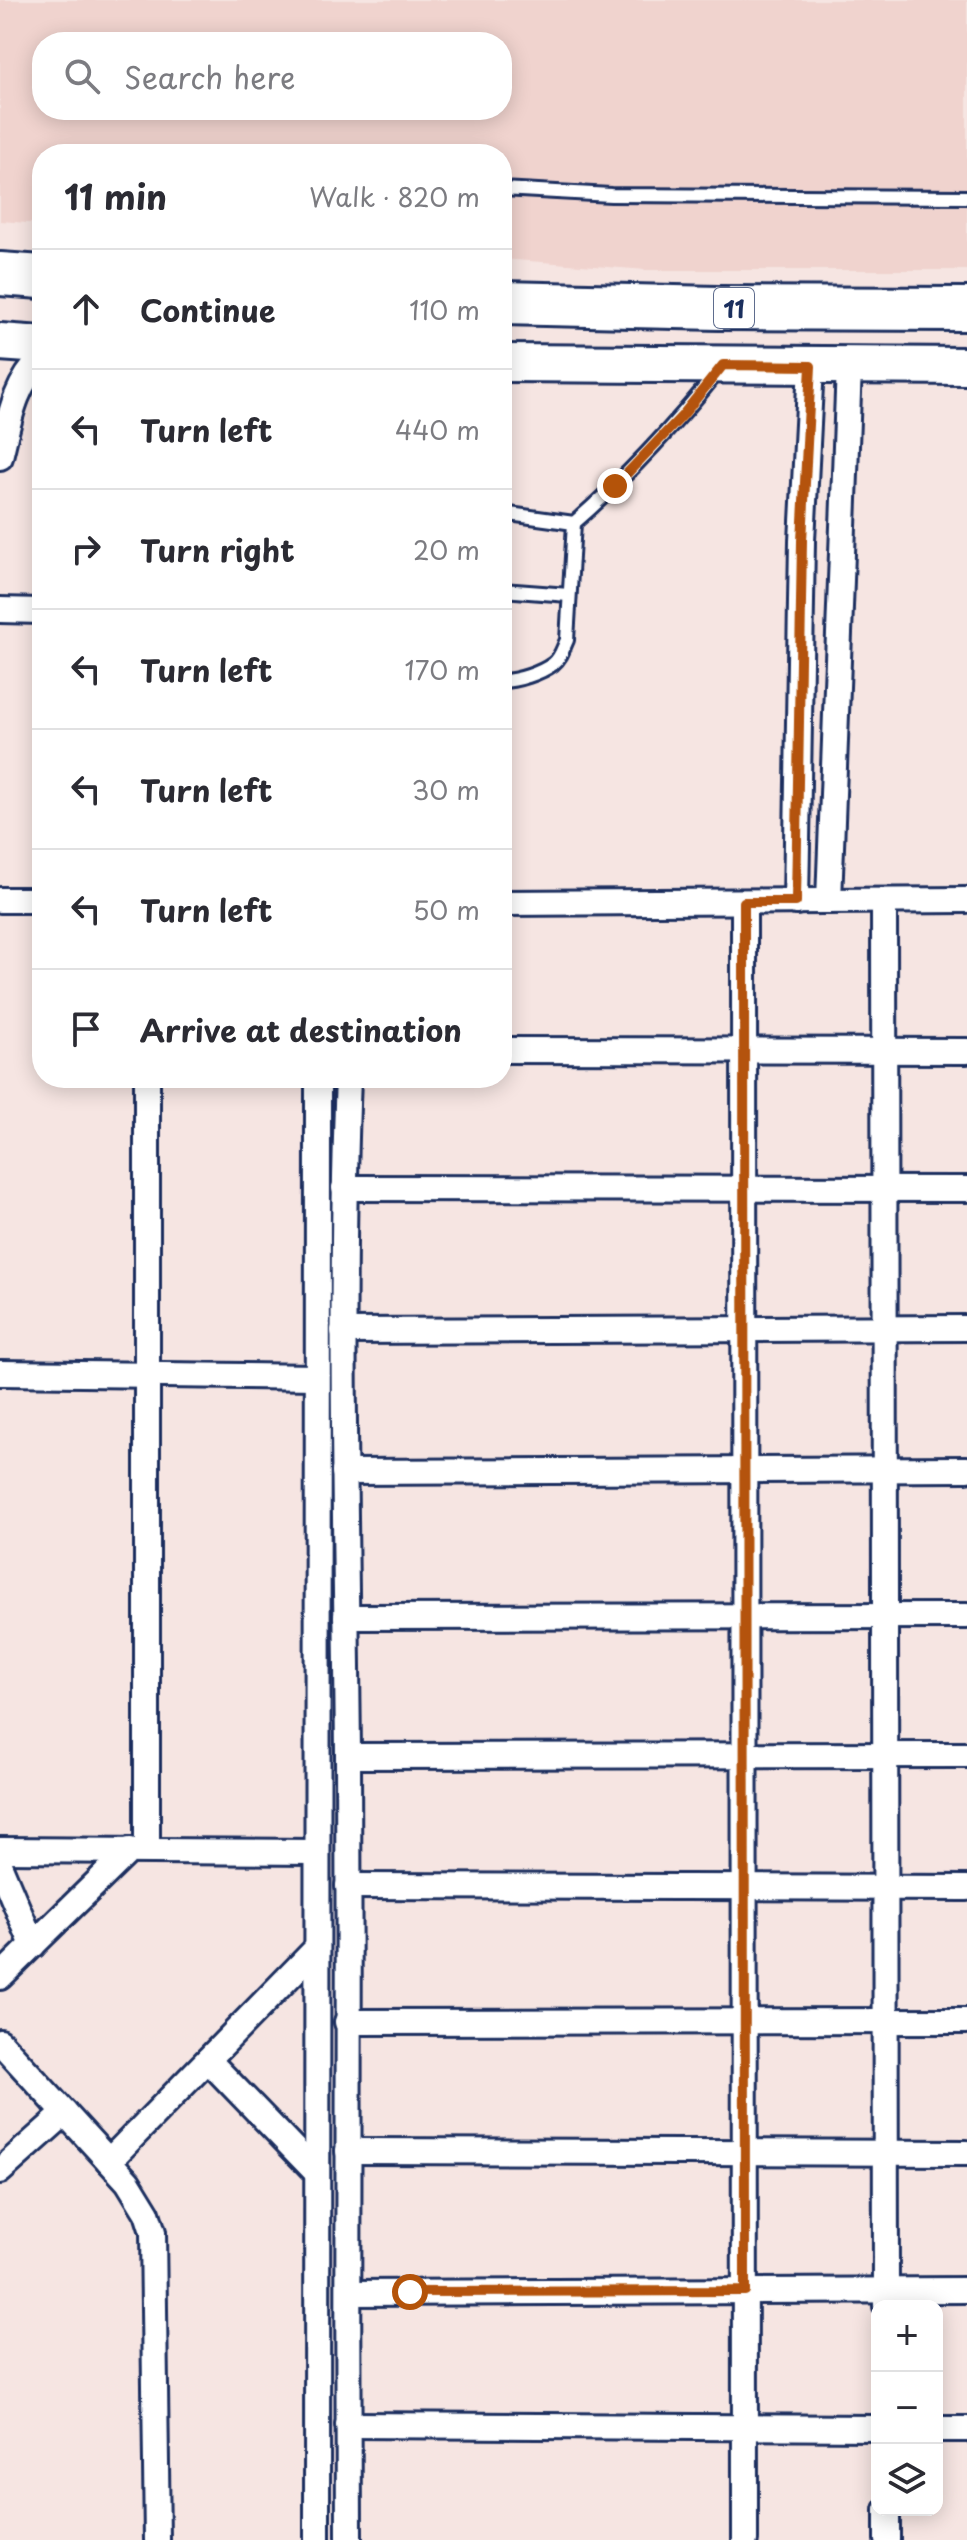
<!DOCTYPE html>
<html lang="en">
<head>
<meta charset="utf-8">
<style>
  :root { --surface:#fff; --page:#f7f7f7; --text:#2b2b33; --muted:#7c7c81; --line:#e1e1e2 }
  body { margin:0; font-family:"Playpen Sans",sans-serif; background:var(--page); color:var(--text) }
  .controls { position:absolute; right:24px; bottom:24px; display:grid; overflow:hidden; border-radius:16px; box-shadow:0 4px 20px #0003 }
  .controls button { width:72px; height:72px; display:grid; place-items:center; padding:0; border:0; border-bottom:2px solid var(--line); background:var(--surface); color:var(--text); font:40px sans-serif }
  .stop { position:absolute; width:24px; height:24px; margin:-18px; border:6px solid #b45309; border-radius:50%; background:#fff }
  .stop.end { background:#b45309; border-color:#fff; box-shadow:0 2px 8px #0008 }
  .list { margin:0; padding:0; list-style:none }
  h2 { display:flex; justify-content:space-between; align-items:center; height:104px; margin:0; padding:0 32px; font-size:34px }
  h2 small { font-size:26px; font-weight:400; color:var(--muted) }
  .list li { display:grid; grid-template-columns:52px 1fr auto; gap:24px; align-items:center; box-sizing:border-box; height:120px; padding:0 32px; border-top:2px solid var(--line) }
  .list b { display:block; font-size:30px; white-space:nowrap }
  .list em { font-size:26px; font-style:normal; color:var(--muted) }
  .icon { flex:none; width:44px; height:44px; fill:none; stroke:currentColor; stroke-width:2; stroke-linecap:round; stroke-linejoin:round }
  .map { position:relative; flex:none; width:967px; height:2540px; overflow:hidden }
  .search { position:absolute; background:var(--surface); box-shadow:0 4px 20px #0003; left:32px; top:32px; width:480px; height:88px; display:flex; align-items:center; gap:20px; box-sizing:border-box; padding:0 28px; border-radius:32px; color:var(--muted); font-size:30px }
  .panel { position:absolute; background:var(--surface); box-shadow:0 4px 20px #0003; left:32px; top:144px; width:480px; height:944px; border-radius:32px }
  .map>svg:first-child { display:block }
</style>
</head>
<body>
<div class="map">
<svg width="967" height="2540" viewBox="0 0 967 2540">
  <rect width="100%" height="100%" fill="#f6e5e2"/>
  <filter id="ink" filterUnits="userSpaceOnUse"><feTurbulence type="fractalNoise" baseFrequency=".0125" numOctaves="2"/><feDisplacementMap in="SourceGraphic" scale="16" xChannelSelector="R" yChannelSelector="G"/><feConvolveMatrix kernelMatrix="1 2 1 2 8 2 1 2 1" color-interpolation-filters="sRGB"/></filter>
  <g filter="url(#ink)">
    <path fill="#f0d3ce" fill-rule="evenodd" d="M0,0h967v270h-320l-145,-11v-105h-460v70l-42,-3zM42,42h460v68h-460z"/>
    <g fill="none" stroke-linecap="round" stroke-linejoin="round">
      <g stroke="#1b2f5e" stroke-width="18">
        <g id="lane">
          <polyline points="502,189 611,195 967,197"/>
          <path d="M502,513l72,10c54,-47 101,-98 146,-154"/>
          <polyline points="502,590 569,595"/>
          <path d="M502,681c15,0 39,-8 51,-17 8,-6 10,-16 14,-24l7,-117"/>
        </g>
      </g>
      <g stroke="#1b2f5e" stroke-width="30">
        <g id="street">
          <path d="M0,457c9,-36 14,-72 42,-99"/>
          <polyline points="0,610 42,611"/>
          <polyline points="0,900 42,900"/>
          <polyline points="829,901 849,366"/>
          <polyline points="884,901 886,2306"/>
          <polyline points="744,902 745,2540"/>
          <polyline points="796,902 802,541 811,366"/>
          <polyline points="502,903 967,900"/>
          <polyline points="502,1050 967,1051"/>
          <path d="M348,1078c-9,225 -2,450 0,676 2,262 -1,524 1,786"/>
          <polyline points="344,1188 967,1189"/>
          <polyline points="343,1331 967,1328"/>
          <polyline points="0,1373 317,1377"/>
          <polyline points="344,1472 967,1469"/>
          <polyline points="346,1617 967,1616"/>
          <polyline points="348,1756 967,1755"/>
          <polyline points="0,1850 316,1852"/>
          <polyline points="147,1850 147,1078"/>
          <polyline points="0,1867 33,1945"/>
          <polyline points="348,1886 967,1888"/>
          <polyline points="0,1977 130,1850"/>
          <polyline points="347,2022 967,2021"/>
          <polyline points="0,2042 128,2182 147,2213 153,2232 157,2540"/>
          <polyline points="208,2060 316,2172"/>
          <polyline points="348,2151 967,2153"/>
          <polyline points="109,2161 316,1949"/>
          <polyline points="0,2171 65,2113"/>
          <polyline points="349,2293 967,2290"/>
          <polyline points="348,2425 877,2428"/>
          <polyline points="937,2429 967,2429"/>
          <polyline points="317,2540 318,1078"/>
          <polyline points="887,2540 887,2510"/>
        </g>
      </g>
      <g stroke="#1b2f5e" stroke-width="42">
        <g id="primary">
          <polyline points="0,342 42,345"/>
          <polyline points="502,363 967,366"/>
        </g>
      </g>
      <g stroke="#1b2f5e" stroke-width="48">
        <g id="highway">
          <polyline points="0,274 42,277"/>
          <polyline points="502,303 718,308 967,309"/>
        </g>
      </g>
      <use href="#lane" stroke="#fff" stroke-width="12"/>
      <use href="#street" stroke="#fff" stroke-width="24"/>
      <use href="#primary" stroke="#fff" stroke-width="36"/>
      <use href="#highway" stroke="#fff" stroke-width="42"/>
    </g>
  </g>
  <g fill="none" stroke-linecap="round" stroke-linejoin="round" filter="url(#ink)">
    <polyline stroke="#b45309" stroke-width="10" points="410,2292 745,2291 744,902 796,902 802,541 811,366 723,365 682,416 615,486"/>
  </g>
  <g text-anchor="middle" dominant-baseline="central" stroke-width="6" stroke-linejoin="round" paint-order="stroke">
    <rect fill="#fff" stroke="#5f6d8e" stroke-width="2" x="714" y="288" width="40" height="40" rx="6"/>
    <g font-size="24" font-weight="bold" fill="#1b2f5e">
      <text x="734" y="308">11</text>
    </g>
  </g>
</svg>
<div class="controls">
<button>+</button>
<button>−</button>
<button><svg class="icon" aria-label="layers" viewBox="0 0 24 24"><path d="M12 4l9 5-9 5-9-5zM3 14l9 5 9-5"/></svg></button>
</div>
<div class="stop" style="left:410px;top:2292px"></div>
<div class="stop end" style="left:615px;top:486px"></div>
<div class="search"><svg class="icon" aria-label="search" viewBox="0 0 24 24"><circle cx="10" cy="10" r="6"/><path d="M15 15l6 6"/></svg>Search here</div>
<section class="panel">
<h2>11 min<small>Walk · 820 m</small></h2>
<ul class="list">
<li><svg class="icon" aria-label="ahead" viewBox="0 0 24 24"><path d="M12 20V5M6 11l6-6 6 6"/></svg><div><b>Continue</b></div><em>110 m</em></li>
<li><svg class="icon" aria-label="left" viewBox="0 0 24 24"><path d="M17 20v-9H6M10 6l-5 5 5 5"/></svg><div><b>Turn left</b></div><em>440 m</em></li>
<li><svg class="icon" aria-label="right" viewBox="0 0 24 24"><path d="M7 20v-9h11M14 6l5 5-5 5"/></svg><div><b>Turn right</b></div><em>20 m</em></li>
<li><svg class="icon" aria-label="left" viewBox="0 0 24 24"><path d="M17 20v-9H6M10 6l-5 5 5 5"/></svg><div><b>Turn left</b></div><em>170 m</em></li>
<li><svg class="icon" aria-label="left" viewBox="0 0 24 24"><path d="M17 20v-9H6M10 6l-5 5 5 5"/></svg><div><b>Turn left</b></div><em>30 m</em></li>
<li><svg class="icon" aria-label="left" viewBox="0 0 24 24"><path d="M17 20v-9H6M10 6l-5 5 5 5"/></svg><div><b>Turn left</b></div><em>50 m</em></li>
<li><svg class="icon" aria-label="arrive" viewBox="0 0 24 24"><path d="M6 21V4h12l-3 4 3 4H6"/></svg><div><b>Arrive at destination</b></div></li>
</ul>
</section>
</div>
</body>
</html>
